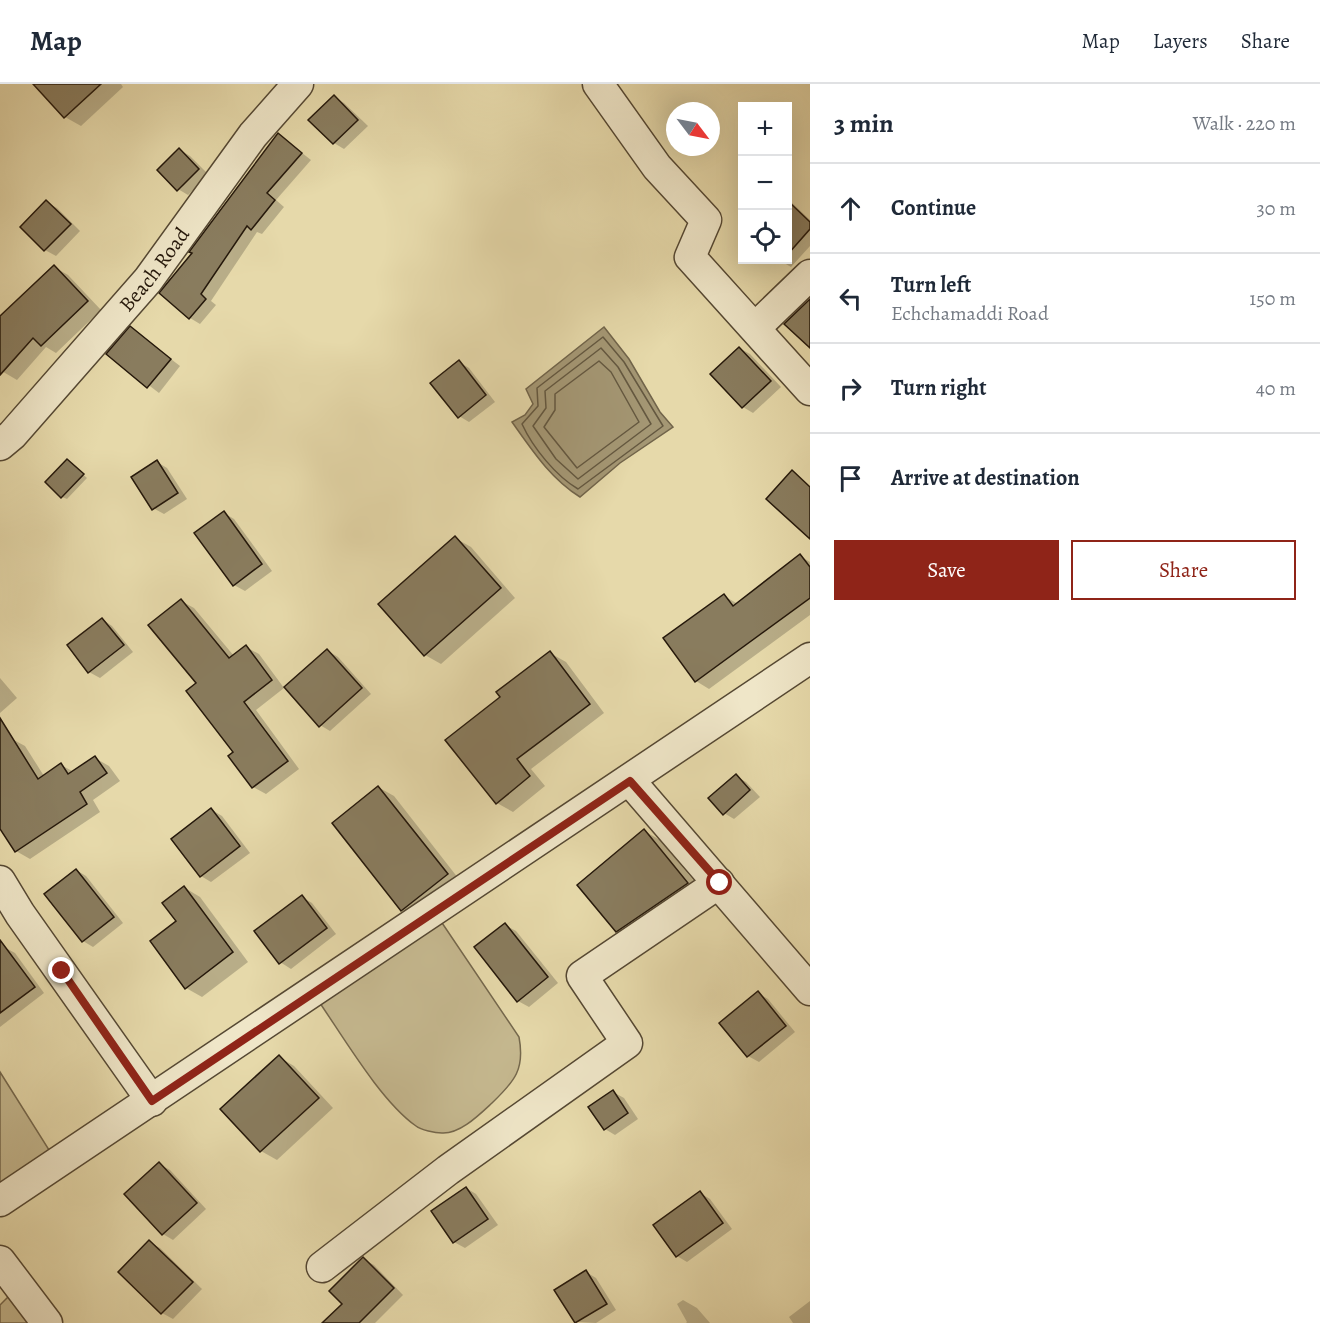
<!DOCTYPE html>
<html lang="en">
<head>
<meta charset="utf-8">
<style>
  :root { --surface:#fff; --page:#f2f2f3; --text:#1f2937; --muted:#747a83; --line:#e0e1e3; --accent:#8f2418 }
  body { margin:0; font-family:Alegreya,serif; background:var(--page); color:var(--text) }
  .controls { position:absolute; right:18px; top:18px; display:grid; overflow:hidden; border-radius:0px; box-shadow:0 6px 24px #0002 }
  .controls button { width:54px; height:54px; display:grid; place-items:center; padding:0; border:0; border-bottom:2px solid var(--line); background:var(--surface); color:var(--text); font:30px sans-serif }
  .compass { position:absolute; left:666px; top:18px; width:54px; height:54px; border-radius:50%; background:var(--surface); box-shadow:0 6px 24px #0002; rotate:122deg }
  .stop { position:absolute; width:18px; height:18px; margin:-14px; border:4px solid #8f2418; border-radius:50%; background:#fff }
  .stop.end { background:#8f2418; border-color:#fff; box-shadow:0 2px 6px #0008 }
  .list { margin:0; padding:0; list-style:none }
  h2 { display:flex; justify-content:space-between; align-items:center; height:78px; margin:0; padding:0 24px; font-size:26px }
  h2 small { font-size:20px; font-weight:400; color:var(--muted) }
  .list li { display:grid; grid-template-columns:39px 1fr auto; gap:18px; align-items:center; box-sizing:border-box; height:90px; padding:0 24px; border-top:2px solid var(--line) }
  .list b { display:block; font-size:22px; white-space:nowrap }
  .list p { margin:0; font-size:20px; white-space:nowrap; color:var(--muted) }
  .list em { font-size:20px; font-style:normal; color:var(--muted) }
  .actions { display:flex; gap:12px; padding:18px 24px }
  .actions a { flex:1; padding:14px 0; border:2px solid var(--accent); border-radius:0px; text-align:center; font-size:21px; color:var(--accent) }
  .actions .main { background:var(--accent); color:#fff }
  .icon { flex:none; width:33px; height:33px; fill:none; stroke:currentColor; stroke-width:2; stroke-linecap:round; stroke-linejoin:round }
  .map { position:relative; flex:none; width:810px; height:1239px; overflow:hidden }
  header { display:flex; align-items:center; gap:36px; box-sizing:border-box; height:84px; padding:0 30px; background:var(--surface); border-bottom:2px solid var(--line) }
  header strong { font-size:28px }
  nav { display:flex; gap:33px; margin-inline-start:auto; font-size:21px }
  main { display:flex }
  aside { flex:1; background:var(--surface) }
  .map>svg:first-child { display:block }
</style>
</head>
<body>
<header>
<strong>Map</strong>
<nav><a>Map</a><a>Layers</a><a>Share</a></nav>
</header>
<main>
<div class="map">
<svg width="810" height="1239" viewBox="0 0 810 1239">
  <rect width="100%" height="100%" fill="#e6d9aa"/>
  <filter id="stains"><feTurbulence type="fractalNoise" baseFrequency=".00333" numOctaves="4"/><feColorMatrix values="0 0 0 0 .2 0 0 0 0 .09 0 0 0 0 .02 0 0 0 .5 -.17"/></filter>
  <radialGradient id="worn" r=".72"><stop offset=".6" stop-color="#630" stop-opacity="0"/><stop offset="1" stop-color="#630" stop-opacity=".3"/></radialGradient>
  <g fill="#c5b88f" stroke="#75684d" stroke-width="1.5">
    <path d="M434,827l85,126c6,32 -4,44 -27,66 -13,12 -32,31 -50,30 -7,0 -21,-3 -26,-7 -37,-26 -76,-95 -103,-133z"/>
    <polygon points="0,988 56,1077 0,1117"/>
    <polygon points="19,1202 47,1239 0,1239 0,1221"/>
  </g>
  <path fill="#a49774" stroke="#71644a" stroke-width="1.5" d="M604,243l25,32 31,53 13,15 -53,36 -40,34c-30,-19 -48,-47 -68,-75l13,-7 8,-11 -7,-15z"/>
  <g fill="#0003">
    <polygon points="35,0 121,0 123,3 81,42 65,33"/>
    <polygon points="334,13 344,19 368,42 344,65 334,59"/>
    <polygon points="279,51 311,76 276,116 284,123 262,150 257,148 211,217 216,221 200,240 190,234 194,169"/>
    <polygon points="180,66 190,72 209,91 188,111 178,105"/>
    <polygon points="788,115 810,136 810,162 791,183 779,176 788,176"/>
    <polygon points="46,118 57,124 80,147 56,172 45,166"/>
    <polygon points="54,183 68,191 101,226 56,269 46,263 17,296 0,286 0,244"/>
    <polygon points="131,244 180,282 159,309 108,270"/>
    <polygon points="739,264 750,270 781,303 753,329 743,323"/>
    <polygon points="459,278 469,284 495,318 469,338 459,332"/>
    <polygon points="68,377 87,394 67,415 62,413"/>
    <polygon points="157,378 167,384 187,415 164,430 153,424"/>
    <polygon points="224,429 234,435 272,487 245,507 234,501 196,449"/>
    <polygon points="455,454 471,463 515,514 441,580 425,571"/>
    <polygon points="800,472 810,478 810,531 709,605 696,597 724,512 738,520"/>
    <polygon points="181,517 194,524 234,572 246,563 259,570 284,604 256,626 299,685 266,710 253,703 198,600"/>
    <polygon points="102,535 112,542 133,568 100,594 89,588 69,562"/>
    <polygon points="328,567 338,573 371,610 330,647 320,641"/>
    <polygon points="550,569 566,578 604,629 531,685 545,702 513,728 497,719 502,613"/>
    <polygon points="0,594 17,614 0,629"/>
    <polygon points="12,655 25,662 44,692 61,681 74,688 95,674 109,682 120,697 93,716 100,728 30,775 16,767 0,742 0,662"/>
    <polygon points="736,692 746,698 760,713 734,735 724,729"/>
    <polygon points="378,703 394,712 462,799 418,835 402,826"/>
    <polygon points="212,726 222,732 250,769 211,798 201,792"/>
    <polygon points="644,747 660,756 703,808 633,856 617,847"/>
    <polygon points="76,786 86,792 123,839 93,863 83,857"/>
    <polygon points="185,804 200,813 248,878 202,913 186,904 178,838"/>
    <polygon points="302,813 312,819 336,850 291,885 280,878"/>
    <polygon points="505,841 516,847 558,899 529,923 518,917"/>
    <polygon points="4,863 15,869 44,909 0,943 0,867"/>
    <polygon points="758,909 768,915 795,948 759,978 748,972"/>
    <polygon points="279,973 294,982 333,1024 277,1076 261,1067 223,1025"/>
    <polygon points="613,1008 624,1014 638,1035 615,1051 605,1045"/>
    <polygon points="159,1080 170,1086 206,1125 173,1156 163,1150"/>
    <polygon points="466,1104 476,1110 498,1141 465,1164 454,1158"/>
    <polygon points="700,1109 710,1115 732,1145 687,1178 677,1172"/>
    <polygon points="149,1158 160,1164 202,1205 173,1235 162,1229 120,1188"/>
    <polygon points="363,1175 374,1181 403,1211 375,1239 336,1239"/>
    <polygon points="586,1188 596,1194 616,1226 596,1239 577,1238 557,1206"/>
    <polygon points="683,1216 697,1224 710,1239 686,1239 687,1238 677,1220"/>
    <polygon points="810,1217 810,1239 793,1239 789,1233"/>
  </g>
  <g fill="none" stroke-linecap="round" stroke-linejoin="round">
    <g stroke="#645840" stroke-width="1.5">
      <path d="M603,253l21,25 39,64 -85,63c-22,-13 -45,-41 -56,-65l16,-18 -1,-18z"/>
      <polygon points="601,264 618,283 651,340 578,395 556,375 533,342 546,324 545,307"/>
      <polygon points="599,277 611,288 639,338 577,384 544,343 555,326 555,310"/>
    </g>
  </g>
  <g fill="#897c5e" stroke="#25180b" stroke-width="1.5">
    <polygon points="33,0 101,0 64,34"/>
    <polygon points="334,11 358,36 333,60 308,36"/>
    <polygon points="278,49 302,69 267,109 275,116 251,146 247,142 201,210 206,215 189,235 159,209 192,169 189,168"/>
    <polygon points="179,64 199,85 177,107 157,86"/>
    <polygon points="46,116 71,140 44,167 20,143"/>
    <polygon points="788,117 810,138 810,145 788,170"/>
    <polygon points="54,181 88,217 41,262 33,254 0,291 0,232"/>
    <polygon points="810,215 810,264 784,240"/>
    <polygon points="130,242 171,275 147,304 106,270"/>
    <polygon points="739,263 771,297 742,324 710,290"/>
    <polygon points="459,276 486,311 458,334 430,299"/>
    <polygon points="67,375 84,390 61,414 45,398"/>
    <polygon points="157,376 178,409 152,426 131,393"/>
    <polygon points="792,386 810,403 810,455 766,415"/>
    <polygon points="224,427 262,480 233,502 194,449"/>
    <polygon points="455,452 501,504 424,572 378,520"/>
    <polygon points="800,470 810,483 810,514 695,598 663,554 724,510 733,522"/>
    <polygon points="181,515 229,574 246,561 272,596 244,618 288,677 252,704 228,672 233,668 186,607 196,599 148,541"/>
    <polygon points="102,534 124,561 88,589 67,561"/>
    <polygon points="327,565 362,604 319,643 284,603"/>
    <polygon points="550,567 590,620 517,675 530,692 496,720 445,656 500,613 496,608"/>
    <polygon points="0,634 38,695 61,679 68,690 95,672 107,689 80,708 87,720 15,768 0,745"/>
    <polygon points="736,690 750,706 723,731 708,714"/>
    <polygon points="378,702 448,790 401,827 332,739"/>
    <polygon points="211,724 240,762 200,793 171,755"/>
    <polygon points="644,745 688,799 616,848 577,801"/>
    <polygon points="76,785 114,833 82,858 44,810"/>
    <polygon points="184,802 233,868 185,905 150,857 176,837 162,819"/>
    <polygon points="302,811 327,844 279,880 254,847"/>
    <polygon points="505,839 548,893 517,918 474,863"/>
    <polygon points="0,856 35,903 0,929"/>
    <polygon points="758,907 786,942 747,973 719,939"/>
    <polygon points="279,971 319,1014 260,1068 220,1025"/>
    <polygon points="613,1006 628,1029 604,1046 588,1023"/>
    <polygon points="159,1078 197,1119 162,1151 124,1110"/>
    <polygon points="466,1103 488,1135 453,1159 431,1127"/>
    <polygon points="700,1107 723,1139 676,1173 653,1141"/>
    <polygon points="149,1156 193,1198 161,1230 118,1188"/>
    <polygon points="363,1173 394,1204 359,1239 322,1239 342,1220 329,1207"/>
    <polygon points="586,1186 607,1220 575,1239 554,1206"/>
  </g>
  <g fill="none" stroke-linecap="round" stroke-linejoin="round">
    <g stroke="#554833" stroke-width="33">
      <g id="minor">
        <polyline points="598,0 657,83 706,136 690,173 810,306"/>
        <polyline points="755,244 810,191"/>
        <path id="s1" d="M0,361l12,-10 136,-155 105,-145 45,-51"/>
        <polyline points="630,697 810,906"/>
        <polyline points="0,797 20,830 152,1017"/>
        <polyline points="0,1117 810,574"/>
        <polyline points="0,1177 47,1239"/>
        <polyline points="322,1183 448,1086 627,959 582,892 719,799"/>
      </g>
    </g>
    <use href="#minor" stroke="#efe6c8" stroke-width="30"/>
  </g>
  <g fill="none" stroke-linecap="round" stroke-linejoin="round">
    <polyline stroke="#8f2418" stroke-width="8" points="62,887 152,1017 630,697 720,799"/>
  </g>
  <g text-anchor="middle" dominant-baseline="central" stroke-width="6" stroke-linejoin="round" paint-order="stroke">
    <g font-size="21" fill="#25180b" stroke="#efe6c8">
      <text stroke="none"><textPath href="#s1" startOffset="234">Beach Road</textPath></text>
    </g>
  </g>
  <rect width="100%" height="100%" filter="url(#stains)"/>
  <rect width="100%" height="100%" fill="url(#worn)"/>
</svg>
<div class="controls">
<button>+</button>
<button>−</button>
<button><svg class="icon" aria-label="locate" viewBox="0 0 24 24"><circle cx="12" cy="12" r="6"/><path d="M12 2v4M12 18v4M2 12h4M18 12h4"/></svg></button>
</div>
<svg class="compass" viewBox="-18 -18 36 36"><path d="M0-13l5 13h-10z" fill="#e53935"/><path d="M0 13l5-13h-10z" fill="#747a83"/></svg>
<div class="stop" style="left:720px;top:799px"></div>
<div class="stop end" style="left:62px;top:887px"></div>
</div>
<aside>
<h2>3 min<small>Walk · 220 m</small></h2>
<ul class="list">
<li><svg class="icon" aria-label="ahead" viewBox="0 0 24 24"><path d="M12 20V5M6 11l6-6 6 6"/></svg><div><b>Continue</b></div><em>30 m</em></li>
<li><svg class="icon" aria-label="left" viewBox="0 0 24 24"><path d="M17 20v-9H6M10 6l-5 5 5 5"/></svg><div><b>Turn left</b><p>Echchamaddi Road</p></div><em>150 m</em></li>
<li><svg class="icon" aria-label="right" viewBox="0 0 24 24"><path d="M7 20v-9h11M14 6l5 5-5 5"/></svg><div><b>Turn right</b></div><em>40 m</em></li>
<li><svg class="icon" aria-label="arrive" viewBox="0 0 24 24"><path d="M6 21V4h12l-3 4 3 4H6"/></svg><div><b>Arrive at destination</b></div></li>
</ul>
<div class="actions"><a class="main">Save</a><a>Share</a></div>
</aside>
</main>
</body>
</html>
